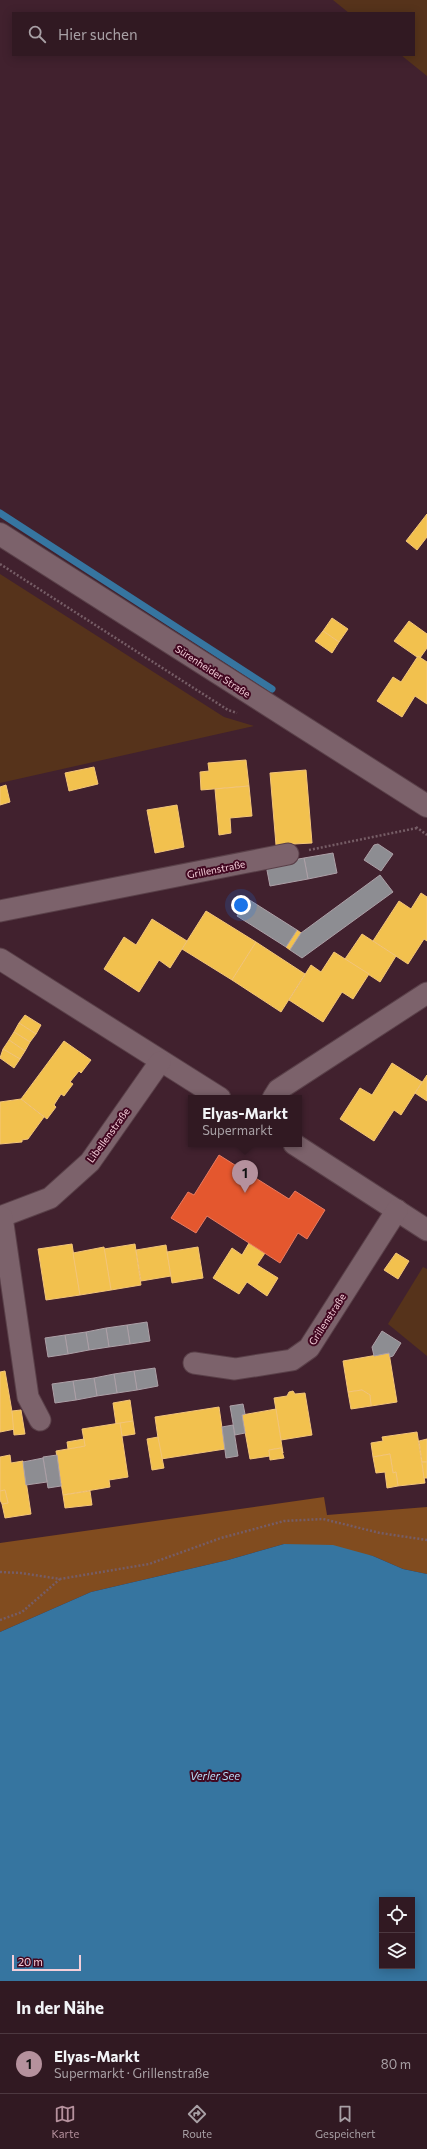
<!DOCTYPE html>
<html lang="de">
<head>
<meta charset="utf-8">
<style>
  :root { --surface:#311922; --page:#3d262f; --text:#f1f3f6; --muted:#a8a0a5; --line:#4c3840; --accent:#b5919d }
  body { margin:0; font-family:Commissioner,sans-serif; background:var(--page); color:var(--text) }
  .controls { position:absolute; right:12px; bottom:12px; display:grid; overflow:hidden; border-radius:0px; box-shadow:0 2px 10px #0003 }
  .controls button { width:36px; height:36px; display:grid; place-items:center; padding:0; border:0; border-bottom:1px solid var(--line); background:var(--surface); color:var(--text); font:20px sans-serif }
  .scale { position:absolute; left:12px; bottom:10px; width:69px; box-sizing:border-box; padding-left:4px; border:2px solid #f4ced9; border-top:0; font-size:11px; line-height:14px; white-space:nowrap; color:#f4ced9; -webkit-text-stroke:3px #420821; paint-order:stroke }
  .you { position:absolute; left:241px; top:905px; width:14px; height:14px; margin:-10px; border:3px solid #fff; border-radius:50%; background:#1a73e8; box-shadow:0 0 0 6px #1a73e833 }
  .badge { display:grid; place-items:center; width:26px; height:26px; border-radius:50%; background:var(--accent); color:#111; font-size:13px; font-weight:700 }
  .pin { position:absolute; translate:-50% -33px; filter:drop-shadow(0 1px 2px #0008) }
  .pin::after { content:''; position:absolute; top:21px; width:14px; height:12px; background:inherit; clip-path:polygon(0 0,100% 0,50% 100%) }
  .popup { position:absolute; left:188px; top:1095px; width:114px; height:52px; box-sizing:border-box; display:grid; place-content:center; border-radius:0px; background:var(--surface); filter:drop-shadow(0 1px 3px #0005); font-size:13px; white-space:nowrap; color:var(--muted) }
  .popup b { font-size:15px; color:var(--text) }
  .popup::after { content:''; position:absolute; left:50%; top:100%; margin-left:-8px; border:8px solid transparent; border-top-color:var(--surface) }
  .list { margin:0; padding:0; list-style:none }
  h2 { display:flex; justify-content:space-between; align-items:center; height:52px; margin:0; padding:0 16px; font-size:17px }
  h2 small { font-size:13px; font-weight:400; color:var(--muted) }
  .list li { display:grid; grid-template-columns:26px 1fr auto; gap:12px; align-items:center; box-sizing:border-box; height:60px; padding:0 16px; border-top:1px solid var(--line) }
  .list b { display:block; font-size:15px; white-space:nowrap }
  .list p { margin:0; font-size:13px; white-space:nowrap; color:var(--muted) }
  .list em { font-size:13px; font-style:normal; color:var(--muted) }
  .icon { flex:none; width:22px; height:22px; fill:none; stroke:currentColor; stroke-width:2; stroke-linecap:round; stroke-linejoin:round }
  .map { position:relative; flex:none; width:427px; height:1981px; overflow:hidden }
  .search { position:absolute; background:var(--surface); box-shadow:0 2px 10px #0003; left:12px; right:12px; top:12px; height:44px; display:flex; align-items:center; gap:10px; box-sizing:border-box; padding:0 14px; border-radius:0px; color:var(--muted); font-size:15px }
  .sheet { height:112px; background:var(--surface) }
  nav { display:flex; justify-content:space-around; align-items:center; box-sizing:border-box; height:56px; border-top:1px solid var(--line); background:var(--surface); font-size:11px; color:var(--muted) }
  nav a { display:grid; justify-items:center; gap:2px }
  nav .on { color:var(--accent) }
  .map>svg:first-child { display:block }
</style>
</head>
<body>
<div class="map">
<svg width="427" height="1981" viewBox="0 0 427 1981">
  <rect width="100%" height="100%" fill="#41212e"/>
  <g fill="#56331b">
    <polygon points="333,0 427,0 427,76 401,55 414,55 414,13 349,13"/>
    <polygon points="0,574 224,717 254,726 0,783"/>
    <polygon points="423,1267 427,1269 427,1356 388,1324"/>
  </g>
  <polygon fill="#814c1f" points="324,1497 327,1515 427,1507 427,1574 403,1569 373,1556 284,1544 228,1560 91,1592 0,1632 0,1543"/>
  <path fill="#3675a0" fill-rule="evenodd" d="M284,1544l49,1 40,11 30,13 24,5v407h-427v-349l91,-40 137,-32zM382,1900h30v66h-30z"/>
  <g fill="#f2c14e" stroke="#f3c578">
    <polygon points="427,514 427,537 417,550 406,541"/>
    <polygon points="332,618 348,629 339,642 323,631"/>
    <polygon points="409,621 427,634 427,648 420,658 417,657 394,641"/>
    <polygon points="323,631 339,642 332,653 315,641"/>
    <polygon points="418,656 427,662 427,704 415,696 402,717 377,701 393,677 401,682"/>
    <polygon points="246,760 249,786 201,790 200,772 209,771 208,763"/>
    <polygon points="94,767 98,784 69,791 65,773"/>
    <polygon points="306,770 312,843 276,845 270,773"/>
    <polygon points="6,785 10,802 0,805 0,787"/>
    <polygon points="249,786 252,816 230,818 231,833 219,835 215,789"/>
    <polygon points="177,805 184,847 155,853 147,810"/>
    <polygon points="421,893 427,897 427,941 424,939 408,964 373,941 399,901 411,909"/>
    <polygon points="206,911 256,942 232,980 182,949"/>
    <polygon points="152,919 187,941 170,968 159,960 139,992 104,969 124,937 136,945"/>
    <polygon points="297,930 301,933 290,950 286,947"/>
    <polygon points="362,934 396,956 380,982 345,959"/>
    <polygon points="256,942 305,974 281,1012 232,980"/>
    <polygon points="334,952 369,974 353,999 342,992 323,1022 289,1000 311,965 321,972"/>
    <polygon points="25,1015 41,1025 36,1034 19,1023"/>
    <polygon points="19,1023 36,1034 30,1042 14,1032"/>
    <polygon points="14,1032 30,1042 25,1051 9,1040"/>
    <polygon points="9,1040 25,1051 20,1059 3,1049"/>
    <polygon points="64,1041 91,1060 81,1073 79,1071 70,1082 73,1084 64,1096 61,1094 54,1105 56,1107 47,1119 21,1099"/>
    <polygon points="3,1049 20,1059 14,1068 0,1058"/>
    <polygon points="392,1063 422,1082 401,1115 394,1110 374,1141 340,1119 360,1088 372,1095"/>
    <polygon points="427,1075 427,1101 415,1093"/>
    <polygon points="21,1099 44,1117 28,1139 22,1140 22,1142 0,1144 0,1102"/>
    <polygon points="249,1243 265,1253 257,1265 278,1278 267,1296 247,1282 239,1294 213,1278 232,1248 242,1255"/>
    <polygon points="72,1244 80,1295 46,1300 38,1249"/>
    <polygon points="135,1244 141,1285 111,1290 104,1249"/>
    <polygon points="166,1245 171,1276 141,1281 136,1250"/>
    <polygon points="104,1247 111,1290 80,1295 73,1253"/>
    <polygon points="198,1247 203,1278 172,1283 167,1252"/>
    <polygon points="396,1253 409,1261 398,1279 384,1270"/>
    <polygon points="389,1353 397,1402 371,1406 370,1395 362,1390 348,1392 343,1361"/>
    <polygon points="5,1371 15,1429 0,1432 0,1372"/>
    <polygon points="362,1390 370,1395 371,1406 351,1409 348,1392"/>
    <polygon points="293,1391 295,1394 305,1393 312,1435 281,1440 274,1398 287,1396 289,1392"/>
    <polygon points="130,1400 133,1421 116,1424 113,1403"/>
    <polygon points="219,1407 225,1449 161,1459 155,1417"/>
    <polygon points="276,1409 283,1453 281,1448 269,1450 270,1456 250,1459 242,1415"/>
    <polygon points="21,1410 25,1434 14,1435 12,1411"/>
    <polygon points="133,1421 135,1434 122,1436 120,1423"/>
    <polygon points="120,1423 128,1477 109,1480 110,1487 63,1495 56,1451 85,1446 82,1429"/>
    <polygon points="417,1432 425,1483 398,1486 396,1472 393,1473 390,1454 373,1457 371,1443 383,1441 382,1437"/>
    <polygon points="158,1437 164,1468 152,1470 147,1439"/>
    <polygon points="84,1439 85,1446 68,1449 67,1442"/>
    <polygon points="427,1439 427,1462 422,1462 419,1441"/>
    <polygon points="281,1448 284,1458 270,1460 269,1450"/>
    <polygon points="390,1454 393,1473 396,1472 398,1486 387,1488 385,1472 376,1473 373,1457"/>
    <polygon points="10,1455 11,1463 23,1461 31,1514 5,1518 2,1504 8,1503 5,1490 0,1491 0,1457"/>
    <polygon points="422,1462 427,1462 427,1478 424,1478"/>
    <polygon points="5,1490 8,1503 2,1504 0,1500 0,1491"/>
    <polygon points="90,1491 92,1505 65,1508 63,1495"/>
  </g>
  <polygon fill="#e4572e" stroke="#e97b61" points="219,1155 289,1199 295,1191 325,1210 307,1239 298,1233 280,1263 207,1216 196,1233 171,1218 188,1192 194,1195"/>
  <g fill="#8d8d92" stroke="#aca0a7">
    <polygon points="378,844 393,854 381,871 364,860 374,845"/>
    <polygon points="333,853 337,873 308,879 304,858"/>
    <polygon points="304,858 308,879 270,886 266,865"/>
    <polygon points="380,875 393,892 302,958 290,950 301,933"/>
    <polygon points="248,899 297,930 286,947 237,916"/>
    <polygon points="147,1322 150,1341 130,1344 127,1325"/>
    <polygon points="127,1325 130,1344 109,1347 106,1328"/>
    <polygon points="106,1328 109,1347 89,1350 86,1332"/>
    <polygon points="382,1331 401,1343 393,1356 390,1357 389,1353 374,1356 372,1347"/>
    <polygon points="86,1332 89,1350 68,1354 65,1335"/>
    <polygon points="65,1335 68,1354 48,1357 45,1338"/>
    <polygon points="155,1368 158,1386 137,1390 134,1371"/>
    <polygon points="134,1371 137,1390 117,1393 114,1374"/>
    <polygon points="114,1374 117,1393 97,1396 94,1378"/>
    <polygon points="94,1378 97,1396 76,1400 73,1381"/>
    <polygon points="73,1381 76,1400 55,1403 52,1384"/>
    <polygon points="243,1404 245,1414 242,1415 245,1433 235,1435 230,1406"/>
    <polygon points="233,1425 238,1456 226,1458 222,1427"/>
    <polygon points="57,1455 61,1486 48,1488 43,1457"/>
    <polygon points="43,1458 47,1482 26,1485 23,1462"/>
  </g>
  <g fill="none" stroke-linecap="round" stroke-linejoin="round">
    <polyline stroke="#3675a0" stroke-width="7" points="0,513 272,689"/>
    <g stroke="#5a4049" stroke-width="23">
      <g id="street">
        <polyline points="0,911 288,854"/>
        <polyline points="0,959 220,1098"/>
        <polyline points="273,1098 278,1090 427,993"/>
        <polyline points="294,1144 427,1230"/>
        <polyline points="0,1217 50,1198 90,1162 160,1062"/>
        <polyline points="2,1217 28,1397 40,1420"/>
        <polyline points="194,1363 235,1369 292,1360 309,1348 397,1210"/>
      </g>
    </g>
    <g stroke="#5a4049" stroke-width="24">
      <polyline id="secondary" points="0,534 427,806"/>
    </g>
    <g stroke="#765d66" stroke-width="2.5" stroke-dasharray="2 2" stroke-linecap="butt">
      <polyline points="0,564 228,710 237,713"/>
      <polyline points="416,827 427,835"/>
      <polyline points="309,850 417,828"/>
      <polyline points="0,1572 21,1573 60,1579 149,1564 221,1538 284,1521 323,1519 380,1533 427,1540"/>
      <polyline points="0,1620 22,1612 60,1579"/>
    </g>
    <use href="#street" stroke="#7c626b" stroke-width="21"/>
    <use href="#secondary" stroke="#7c626b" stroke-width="22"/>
  </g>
  <g text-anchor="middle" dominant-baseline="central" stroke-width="4" stroke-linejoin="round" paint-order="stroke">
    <g font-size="10" fill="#f4ced9" stroke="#420821">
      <text transform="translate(213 671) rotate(33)">Sürenheider Straße</text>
      <text transform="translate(216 869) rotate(-11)">Grillenstraße</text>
      <text transform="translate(108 1135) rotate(-54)">Libellenstraße</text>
      <text transform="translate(327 1319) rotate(-57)">Grillenstraße</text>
    </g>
    <g font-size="11" font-style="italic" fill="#b8dcf6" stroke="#420821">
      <text x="215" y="1775">Verler See</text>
    </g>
  </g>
</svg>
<div class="controls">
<button><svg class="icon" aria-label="locate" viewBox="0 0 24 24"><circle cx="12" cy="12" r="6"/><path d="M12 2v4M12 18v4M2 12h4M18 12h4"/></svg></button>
<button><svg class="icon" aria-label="layers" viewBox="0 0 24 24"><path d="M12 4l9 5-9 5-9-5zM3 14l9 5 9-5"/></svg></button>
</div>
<div class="scale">20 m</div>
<div class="you"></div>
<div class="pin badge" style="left:245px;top:1193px">1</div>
<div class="popup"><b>Elyas-Markt</b>Supermarkt</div>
<div class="search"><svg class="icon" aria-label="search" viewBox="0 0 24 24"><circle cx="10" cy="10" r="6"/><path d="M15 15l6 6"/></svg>Hier suchen</div>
</div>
<section class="sheet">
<h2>In der Nähe<small></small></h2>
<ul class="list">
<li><span class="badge">1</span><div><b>Elyas-Markt</b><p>Supermarkt · Grillenstraße</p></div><em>80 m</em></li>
</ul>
</section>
<nav>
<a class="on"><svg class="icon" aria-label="map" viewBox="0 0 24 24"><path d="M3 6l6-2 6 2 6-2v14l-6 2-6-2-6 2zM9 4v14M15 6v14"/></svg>Karte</a>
<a><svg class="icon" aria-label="directions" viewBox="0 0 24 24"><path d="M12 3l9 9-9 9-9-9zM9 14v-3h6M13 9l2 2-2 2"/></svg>Route</a>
<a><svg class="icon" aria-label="saved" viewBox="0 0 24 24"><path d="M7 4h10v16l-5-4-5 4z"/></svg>Gespeichert</a>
</nav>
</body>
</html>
